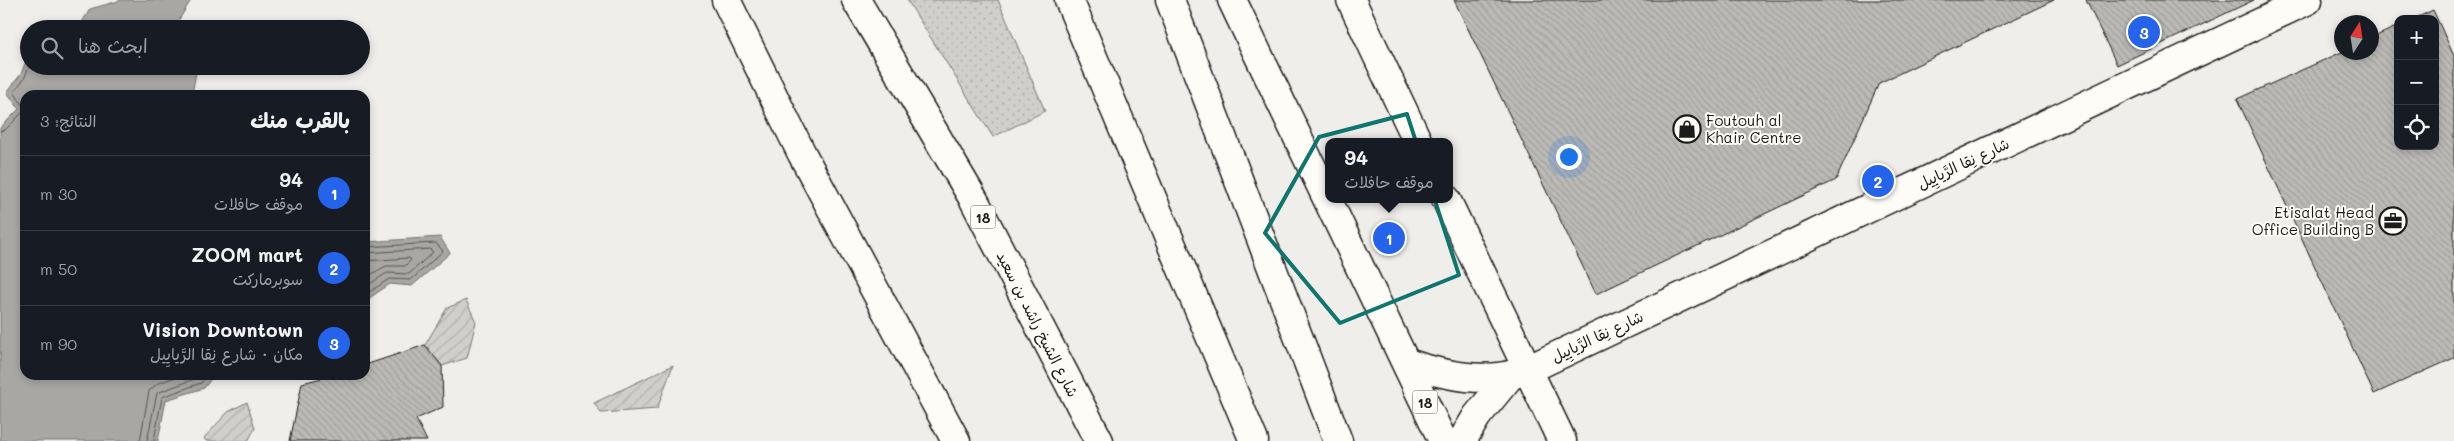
<!DOCTYPE html>
<html lang="ar">
<head>
<meta charset="utf-8">
<style>
  :root { --surface:#171b24; --page:#20242c; --text:#f1f3f6; --muted:#9ea1a6; --line:#363941; --accent:#2563eb }
  body { margin:0; font-family:Mali,"Playpen Sans Arabic",sans-serif; background:var(--page); color:var(--text); direction:rtl }
  .controls { position:absolute; right:15px; top:15px; display:grid; overflow:hidden; border-radius:10px; box-shadow:0 2px 8px #0003 }
  .controls button { width:45px; height:45px; display:grid; place-items:center; padding:0; border:0; border-bottom:1px solid var(--line); background:var(--surface); color:var(--text); font:25px sans-serif }
  .compass { position:absolute; left:2334px; top:15px; width:45px; height:45px; border-radius:50%; background:var(--surface); box-shadow:0 2px 8px #0003; rotate:12deg }
  .you { position:absolute; left:1568px; top:156px; width:18px; height:18px; margin:-12px; border:4px solid #fff; border-radius:50%; background:#1a73e8; box-shadow:0 0 0 8px #1a73e833 }
  .badge { display:grid; place-items:center; width:32px; height:32px; border-radius:50%; background:var(--accent); color:#fff; font-size:16px; font-weight:700 }
  .pin { position:absolute; translate:-50% -50%; border:2px solid #fff; box-shadow:0 1px 5px #0006 }
  .popup { position:absolute; left:1325px; top:138px; width:128px; height:65px; box-sizing:border-box; display:grid; place-content:center; border-radius:10px; background:var(--surface); filter:drop-shadow(0 1px 4px #0005); font-size:16px; white-space:nowrap; color:var(--muted) }
  .popup b { font-size:19px; color:var(--text) }
  .popup::after { content:''; position:absolute; left:50%; top:100%; margin-left:-10px; border:10px solid transparent; border-top-color:var(--surface) }
  .list { margin:0; padding:0; list-style:none }
  h2 { display:flex; justify-content:space-between; align-items:center; height:65px; margin:0; padding:0 20px; font-size:21px }
  h2 small { font-size:16px; font-weight:400; color:var(--muted) }
  .list li { display:grid; grid-template-columns:32px 1fr auto; gap:15px; align-items:center; box-sizing:border-box; height:75px; padding:0 20px; border-top:1px solid var(--line) }
  .list b { display:block; font-size:19px; white-space:nowrap }
  .list p { margin:0; font-size:16px; white-space:nowrap; color:var(--muted) }
  .list em { font-size:16px; font-style:normal; color:var(--muted) }
  .icon { flex:none; width:28px; height:28px; fill:none; stroke:currentColor; stroke-width:2; stroke-linecap:round; stroke-linejoin:round }
  .map { position:relative; flex:none; width:2454px; height:441px; overflow:hidden; direction:ltr }
  .search { position:absolute; background:var(--surface); box-shadow:0 2px 8px #0003; left:20px; top:20px; width:350px; height:55px; display:flex; align-items:center; gap:12px; box-sizing:border-box; padding:0 18px; border-radius:28px; color:var(--muted); font-size:19px }
  .panel { position:absolute; background:var(--surface); box-shadow:0 2px 8px #0003; left:20px; top:90px; width:350px; height:290px; border-radius:15px; direction:rtl }
  .map>svg:first-child { display:block }
</style>
</head>
<body>
<div class="map">
<svg width="2454" height="441" viewBox="0 0 2454 441">
  <defs>
    <pattern id="grass-dots" width="8" height="8" patternUnits="userSpaceOnUse" patternTransform="scale(1.25)"><rect width="8" height="8" fill="#d0cfcc"/><path d="M2 2h.1M6 6h.1" fill="none" stroke="#b2b1af" stroke-width="1.8" stroke-linecap="round"/></pattern>
    <pattern id="garden-furrows" width="10" height="10" patternUnits="userSpaceOnUse" patternTransform="scale(1.25)"><rect width="10" height="10" fill="#d0cfcc"/><path d="M-1 1l2-2M0 10L10 0M9 11l2-2" fill="none" stroke="#b2b1af"/></pattern>
    <pattern id="building-back-hatch" width="6" height="6" patternUnits="userSpaceOnUse" patternTransform="scale(1.25)"><rect width="6" height="6" fill="#bbbab6"/><path d="M-1 5l2 2M0 0l6 6M5-1l2 2" fill="none" stroke="#a09f9c"/></pattern>
  </defs>
  <rect width="100%" height="100%" fill="#f0eeea"/>
  <filter id="ink" filterUnits="userSpaceOnUse"><feTurbulence type="fractalNoise" baseFrequency=".02" numOctaves="2"/><feDisplacementMap in="SourceGraphic" scale="10" xChannelSelector="R" yChannelSelector="G"/><feConvolveMatrix kernelMatrix="1 2 1 2 8 2 1 2 1" color-interpolation-filters="sRGB"/></filter>
  <g filter="url(#ink)">
    <polygon fill="url(#grass-dots)" stroke="#767674" points="907,0 998,0 1045,111 993,137"/>
    <g fill="url(#garden-furrows)" stroke="#767674">
      <polygon points="466,300 476,322 467,358 442,366 425,345 447,308"/>
      <polygon points="673,365 657,409 601,413 594,403"/>
      <polygon points="247,402 255,428 248,441 206,441 204,438 228,412"/>
    </g>
    <g fill="#a8a7a3" stroke="#706f6d">
      <polygon points="122,0 191,0 177,23 179,29 78,29 90,9"/>
      <polygon points="29,53 29,66 193,66 196,73 192,94 189,95 25,95 25,375 214,375 204,388 166,400 158,441 0,441 0,128 19,109 7,92 21,74"/>
      <polygon points="440,237 450,253 412,286 390,284 365,301 365,242"/>
    </g>
    <g fill="none" stroke-linecap="round" stroke-linejoin="round">
      <g stroke="#545452" stroke-width="1">
        <polyline points="0,131 5,130 23,112 23,106 14,92 25,77 29,66"/>
        <polyline points="365,247 436,243 443,251 411,280 389,279 365,295"/>
        <polyline points="365,253 430,249 433,252 409,274 387,273 365,287"/>
        <polyline points="365,261 409,258 411,260 405,266 386,266 365,278"/>
        <polyline points="140,441 149,391 158,383 182,375"/>
        <polyline points="147,441 157,393 197,378 200,375"/>
        <polyline points="154,441 162,397 201,383 208,375"/>
      </g>
    </g>
    <g fill="url(#building-back-hatch)" stroke="#1c1c1c">
      <polygon points="1454,0 2054,0 1879,83 1836,180 1596,294"/>
      <polygon points="2086,0 2254,0 2117,65"/>
      <polygon points="2433,10 2454,56 2454,358 2374,394 2237,99 2342,52 2372,52 2372,38 2398,26 2398,146 2435,146 2435,19 2414,19"/>
      <polygon points="425,345 442,366 443,407 416,419 427,441 290,441 302,383 334,375 365,375 365,365"/>
    </g>
    <g fill="none" stroke-linecap="round" stroke-linejoin="round">
      <g stroke="#1c1c1c" stroke-width="31">
        <g id="minor">
          <polyline points="1351,0 1418,142"/>
          <polyline points="1446,199 1562,441"/>
          <path d="M1407,363c39,13 80,22 120,7l781,-370"/>
          <polyline points="1462,441 1477,416 1509,377"/>
        </g>
      </g>
      <g stroke="#1c1c1c" stroke-width="31">
        <g id="primary">
          <polyline points="726,0 802,154 956,441"/>
          <polyline points="856,0 974,200 1099,441"/>
          <polyline points="1069,0 1254,441"/>
          <polyline points="1170,0 1338,441"/>
          <polyline points="1232,0 1443,441"/>
        </g>
      </g>
      <use href="#minor" stroke="#fdfcf7" stroke-width="28"/>
      <use href="#primary" stroke="#fdfcf7" stroke-width="28"/>
    </g>
  </g>
  <path fill="none" stroke="#0f766e" stroke-width="4" stroke-linejoin="round" d="M1407,114l52,161 -119,48 -75,-90 54,-96z"/>
  <defs>
    <g id="shop-ring" transform="scale(1.4375)"><circle r="9.5" fill="#fdfcf7" stroke="#1c1c1c" stroke-width="1.5"/><path d="M-5-2.5h2.3a2.7 3.5 0 0 1 5.4 0H5L5.5 6h-11ZM-1.5-2.5h3a1.5 2.3 0 0 0-3 0Z" fill="#1c1c1c"/></g>
    <g id="office-ring" transform="scale(1.4375)"><circle r="9.5" fill="#fdfcf7" stroke="#1c1c1c" stroke-width="1.5"/><path d="M-6-3h4V-5.5h4V-3h4V5H-6ZM-1-4.5V-3h2v-1.5ZM-6 0V1H6V0Z" fill="#1c1c1c"/></g>
  </defs>
  <g fill-rule="evenodd">
    <use href="#shop-ring" x="1687" y="129"/>
    <use href="#office-ring" x="2393" y="221"/>
  </g>
  <g text-anchor="middle" dominant-baseline="central" stroke-width="4" stroke-linejoin="round" paint-order="stroke">
    <g fill="#fdfcf7" stroke="#605f5e" stroke-width="1">
      <rect x="970.5" y="205.5" width="25" height="23" rx="4"/>
      <rect x="1412.5" y="390.5" width="25" height="23" rx="4"/>
    </g>
    <g font-size="14" font-weight="bold" fill="#1c1c1c">
      <text x="983" y="217">18</text>
      <text x="1425" y="402">18</text>
    </g>
    <g font-size="15" fill="#1c1c1c" stroke="#fdfcf7" text-anchor="start">
      <text x="1706" y="120">Foutouh al<tspan x="1706" dy="17">Khair Centre</tspan></text>
      <text x="2374" y="212" text-anchor="end">Etisalat Head<tspan x="2374" dy="17">Office Building B</tspan></text>
    </g>
    <g font-size="15" fill="#1c1c1c" stroke="#fdfcf7">
      <text transform="translate(1963 163) rotate(-25)">شارع نِقا الرَّيايِيل</text>
      <text transform="translate(1038 324) rotate(63)">شارع الشيخ راشد بن سعيد</text>
      <text transform="translate(1597 336) rotate(-25)">شارع نِقا الرَّيايِيل</text>
    </g>
  </g>
</svg>
<div class="controls">
<button>+</button>
<button>−</button>
<button><svg class="icon" aria-label="locate" viewBox="0 0 24 24"><circle cx="12" cy="12" r="6"/><path d="M12 2v4M12 18v4M2 12h4M18 12h4"/></svg></button>
</div>
<svg class="compass" viewBox="-18 -18 36 36"><path d="M0-13l5 13h-10z" fill="#e53935"/><path d="M0 13l5-13h-10z" fill="#9ea1a6"/></svg>
<div class="you"></div>
<div class="pin badge" style="left:1389px;top:238px">1</div>
<div class="popup"><b>94</b>موقف حافلات</div>
<div class="pin badge" style="left:1878px;top:181px">2</div>
<div class="pin badge" style="left:2144px;top:32px">3</div>
<div class="search"><svg class="icon" aria-label="search" viewBox="0 0 24 24"><circle cx="10" cy="10" r="6"/><path d="M15 15l6 6"/></svg>ابحث هنا</div>
<section class="panel">
<h2>بالقرب منك<small>النتائج: 3</small></h2>
<ul class="list">
<li><span class="badge">1</span><div><b>94</b><p>موقف حافلات</p></div><em>30 m</em></li>
<li><span class="badge">2</span><div><b>ZOOM mart</b><p>سوبرماركت</p></div><em>50 m</em></li>
<li><span class="badge">3</span><div><b>Vision Downtown</b><p>مكان · شارع نِقا الرَّيايِيل</p></div><em>90 m</em></li>
</ul>
</section>
</div>
</body>
</html>
